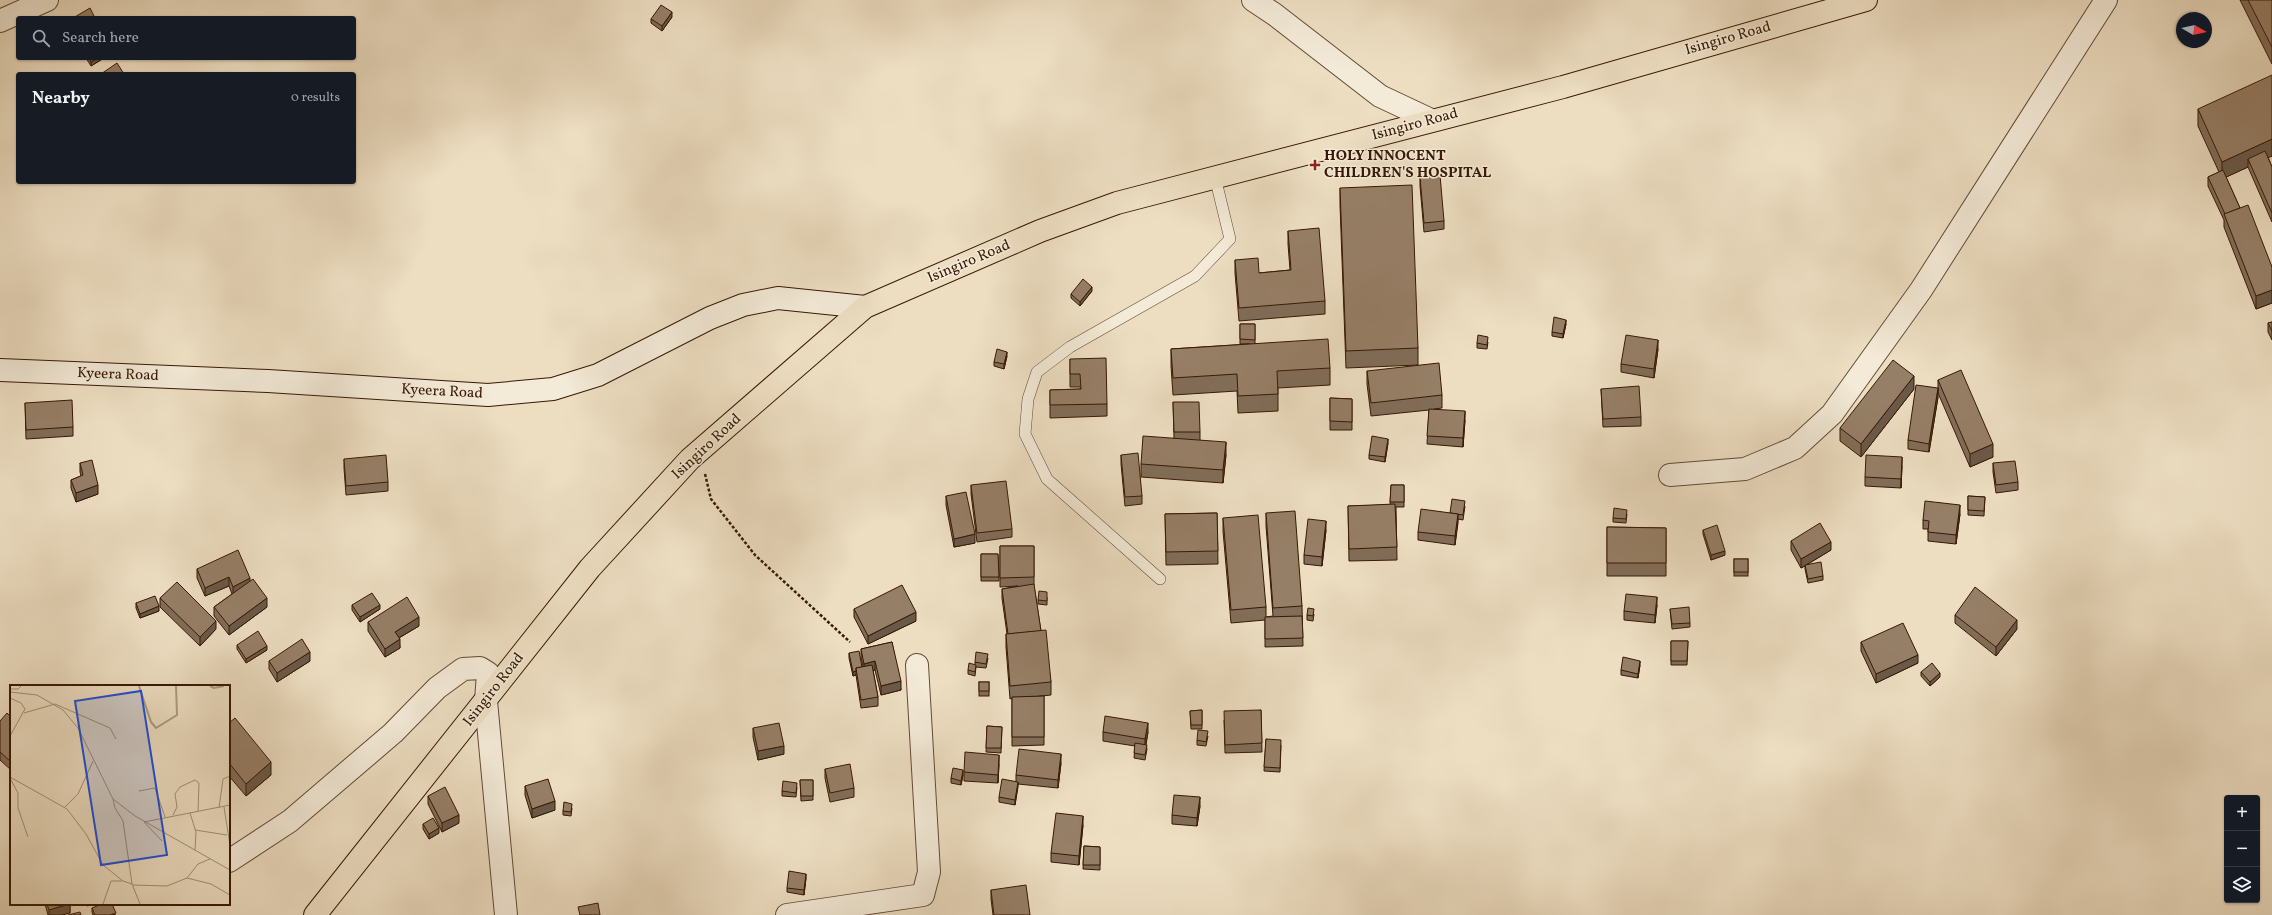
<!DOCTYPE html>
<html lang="en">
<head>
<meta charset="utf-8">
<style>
  :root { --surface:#171b24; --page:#242831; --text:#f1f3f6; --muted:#9ea1a6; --line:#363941 }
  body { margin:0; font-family:Vollkorn,serif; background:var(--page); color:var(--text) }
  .controls { position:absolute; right:12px; bottom:12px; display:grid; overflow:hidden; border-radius:4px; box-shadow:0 1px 3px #0004 }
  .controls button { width:36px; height:36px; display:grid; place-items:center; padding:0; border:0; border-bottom:1px solid var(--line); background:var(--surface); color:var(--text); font:20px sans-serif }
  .compass { position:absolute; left:2176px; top:12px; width:36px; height:36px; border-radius:50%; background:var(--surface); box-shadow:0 1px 3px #0004; rotate:99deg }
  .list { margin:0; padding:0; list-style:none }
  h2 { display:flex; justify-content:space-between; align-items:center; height:52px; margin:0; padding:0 16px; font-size:17px }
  h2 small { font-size:13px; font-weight:400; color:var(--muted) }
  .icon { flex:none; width:22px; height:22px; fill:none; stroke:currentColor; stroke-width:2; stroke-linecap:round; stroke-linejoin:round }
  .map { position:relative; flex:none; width:2272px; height:915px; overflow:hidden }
  .search { position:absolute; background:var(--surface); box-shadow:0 1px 3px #0004; left:16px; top:16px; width:340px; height:44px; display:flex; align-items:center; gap:10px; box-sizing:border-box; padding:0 14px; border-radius:4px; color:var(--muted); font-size:15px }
  .panel { position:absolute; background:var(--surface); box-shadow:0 1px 3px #0004; left:16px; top:72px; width:340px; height:112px; border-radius:4px }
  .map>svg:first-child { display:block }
</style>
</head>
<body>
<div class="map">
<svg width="2272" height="915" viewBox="0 0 2272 915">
  <rect width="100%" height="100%" fill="#eddec2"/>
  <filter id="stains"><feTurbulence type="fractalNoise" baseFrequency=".005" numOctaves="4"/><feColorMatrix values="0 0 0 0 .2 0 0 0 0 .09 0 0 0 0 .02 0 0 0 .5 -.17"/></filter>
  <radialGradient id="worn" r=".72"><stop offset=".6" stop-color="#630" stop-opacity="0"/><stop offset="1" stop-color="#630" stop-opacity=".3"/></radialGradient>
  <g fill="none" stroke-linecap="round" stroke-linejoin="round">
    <g stroke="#644a34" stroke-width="12">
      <polyline id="service" points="1160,579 1047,479 1025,434 1028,399 1037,372 1070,347 1195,276 1230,239 1215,177"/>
    </g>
    <g stroke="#644a34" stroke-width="24">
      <g id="minor">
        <polyline points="1253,0 1274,14 1380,96 1431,120"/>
        <polyline points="0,21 47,0"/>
        <polyline points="1670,475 1745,469 1795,448 1832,414 1921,290 2106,0"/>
        <polyline points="229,861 290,821 393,733 437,688 463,669 480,668 488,673 486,701 506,915"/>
        <polyline points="787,915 923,895 929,872 917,665"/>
      </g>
    </g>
    <g stroke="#371804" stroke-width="24">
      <polyline id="secondary" points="0,370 268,381 488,395 553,389 598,375 710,318 743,305 778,298 865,307"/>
    </g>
    <g stroke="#371804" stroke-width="24">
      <polyline id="primary" points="315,915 590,568 690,459 865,307 1040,231 1117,203 1563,87 1866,0"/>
    </g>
    <polyline stroke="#371804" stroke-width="2.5" stroke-dasharray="3 2" stroke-linecap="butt" points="705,474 711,499 755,555 850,642"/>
    <use href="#service" stroke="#f3ead7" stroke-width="11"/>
    <use href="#minor" stroke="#f3ead7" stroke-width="22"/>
    <use href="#secondary" stroke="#f3ead7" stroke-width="22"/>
    <use href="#primary" stroke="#eddec2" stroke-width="22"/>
  </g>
  <g fill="#816d59" stroke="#371804">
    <polygon points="2240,0 2272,0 2272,64"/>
    <polygon points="672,17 662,31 651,23 651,19"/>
    <polygon points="86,58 104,58 91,66"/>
    <polygon points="2198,109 2272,156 2268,157 2272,167 2272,222 2248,167 2226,177 2240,208 2272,267 2272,303 2256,309 2224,227 2224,220 2208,186 2208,177 2219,172 2198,126"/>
    <polygon points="1420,177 1444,221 1444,229 1424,232 1420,186"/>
    <polygon points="1340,188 1418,348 1418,365 1346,368 1340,205"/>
    <polygon points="1288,231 1325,301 1325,314 1239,321 1235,273 1235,260 1259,273 1290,270 1288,244"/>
    <polygon points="1092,291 1080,306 1071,298 1071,294"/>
    <polygon points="2272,322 2272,340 2268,332 2268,323"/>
    <polygon points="1240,324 1255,324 1255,344 1330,368 1330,385 1278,388 1278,411 1238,413 1237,391 1173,395 1171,366 1171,349 1250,344 1240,344"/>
    <polygon points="1566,324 1563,338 1552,336 1552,332"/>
    <polygon points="1488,342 1487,349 1477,348 1477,343"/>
    <polygon points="1658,349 1654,378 1621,372 1621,364"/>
    <polygon points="1007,356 1004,369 994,366 994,362"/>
    <polygon points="1070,359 1107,404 1107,416 1050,418 1050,390 1081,389 1080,387 1070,387"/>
    <polygon points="1367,371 1442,395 1442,408 1434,409 1465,420 1463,447 1427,444 1429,410 1371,416 1367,384"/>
    <polygon points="1938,380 1993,457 1970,467 1938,393"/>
    <polygon points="1601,389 1641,417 1641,426 1603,427"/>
    <polygon points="1914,389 1861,457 1840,441 1840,428"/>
    <polygon points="1938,397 1929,452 1908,449 1908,440"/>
    <polygon points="1330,398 1352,399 1352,430 1330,430"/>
    <polygon points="1173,402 1200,432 1200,440 1226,455 1223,483 1141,477 1141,464 1174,438"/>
    <polygon points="25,403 73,427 73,436 26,439"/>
    <polygon points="1388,443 1385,462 1369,459 1369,455"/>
    <polygon points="1121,455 1142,496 1142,504 1125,506 1121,464"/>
    <polygon points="344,459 388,482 388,491 346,495 344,468"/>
    <polygon points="80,463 98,494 76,502 71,488 71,480 81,476 80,472"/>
    <polygon points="1993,463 2018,482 2018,490 1996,493 1993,472"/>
    <polygon points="1902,466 1901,488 1865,486 1865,477"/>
    <polygon points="971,485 1012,529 1012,537 977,542 971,494"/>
    <polygon points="1391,485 1404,485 1404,507 1396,507 1397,560 1349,561 1348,506 1390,505"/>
    <polygon points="946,496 975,543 954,547 946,505"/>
    <polygon points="1968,496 1985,497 1984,516 1968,515"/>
    <polygon points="1465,506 1463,520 1458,519 1455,545 1418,540 1418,532 1450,513"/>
    <polygon points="1217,513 1218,564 1166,565 1165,514"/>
    <polygon points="1266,513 1302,606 1303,646 1265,647 1265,620 1231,623 1223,531 1223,518 1266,607 1266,617 1273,616 1266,526"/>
    <polygon points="1627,514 1626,523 1613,522 1613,518"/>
    <polygon points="1960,514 1956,544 1928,541 1928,529 1923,529 1923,520"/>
    <polygon points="1607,527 1666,528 1666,576 1607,576"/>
    <polygon points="1326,530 1322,566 1304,564 1304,555"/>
    <polygon points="1703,530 1725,555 1711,560 1703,534"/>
    <polygon points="1791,541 1831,550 1808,564 1823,576 1823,580 1808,583 1805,569 1805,566 1801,568 1791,550"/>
    <polygon points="1000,546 1034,546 1034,586 1041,631 1051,682 1051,695 1032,697 1044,696 1044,745 1012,746 1012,698 1010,699 1006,647 1006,634 1007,634 1002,598 1002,589 1018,586 1000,587"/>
    <polygon points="981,554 998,554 999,581 981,581"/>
    <rect x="1734" y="559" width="14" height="17"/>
    <polygon points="197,569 250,581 267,607 229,635 214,616 214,607 232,594 229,586 205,596 197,578"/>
    <polygon points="1047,597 1047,605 1038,604 1038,600"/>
    <polygon points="160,598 216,629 200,646 160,607"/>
    <polygon points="136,603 159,611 140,618 136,608"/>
    <polygon points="352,605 380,609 360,622 352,610"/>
    <polygon points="1657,605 1655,623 1624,620 1624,611"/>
    <polygon points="854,609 916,621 868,644 854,617"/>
    <polygon points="1670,609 1690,623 1690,627 1672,629"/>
    <polygon points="1314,614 1313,621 1307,620 1307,615"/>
    <polygon points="1955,615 2017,629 1996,656 1955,623"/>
    <polygon points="368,622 419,626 399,638 400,648 385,657 368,631"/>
    <polygon points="1671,641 1688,641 1687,665 1671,665"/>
    <polygon points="892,642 901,690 881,695 875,670 873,670 878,697 878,706 861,708 856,675 853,676 849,658 849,653 862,667 863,666 861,658 861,649"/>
    <polygon points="1861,642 1918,663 1876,683 1861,651"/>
    <polygon points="237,645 267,650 246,663 237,649"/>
    <polygon points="988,658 986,668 976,667 975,676 968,674 968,670 975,664 975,662"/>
    <polygon points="269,661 310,661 277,682 269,669"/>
    <polygon points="1640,665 1638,678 1621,675 1621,670"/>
    <polygon points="1921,672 1940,677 1930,686 1921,676"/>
    <rect x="979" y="682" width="10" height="14"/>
    <polygon points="1202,710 1202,729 1191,729 1190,711"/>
    <polygon points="1261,710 1262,752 1225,753 1224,720"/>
    <polygon points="11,717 11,770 0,760 0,721"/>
    <polygon points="229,723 271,775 246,796 229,776"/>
    <polygon points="987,726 1002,727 1001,753 986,752"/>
    <polygon points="753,728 784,754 758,760 753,737"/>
    <polygon points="1103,732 1148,732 1146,745 1147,749 1145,760 1134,758 1135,746 1103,741"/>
    <polygon points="1208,736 1206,746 1197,745 1197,740"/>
    <polygon points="1266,739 1281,745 1280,772 1264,771"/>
    <polygon points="1061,763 1058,788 1018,784 1015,805 999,802 999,797 1016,782 1016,775"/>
    <polygon points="999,764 998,783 964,781 964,772"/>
    <polygon points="825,769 854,788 854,797 830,802 825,778"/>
    <polygon points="963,775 961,785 951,783 951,778"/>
    <polygon points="800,780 813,780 813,800 801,801"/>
    <polygon points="525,786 555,810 532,818 525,795"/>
    <polygon points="797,787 796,797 782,796 782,791"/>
    <polygon points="428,796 459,823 442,832 428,804"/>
    <polygon points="1200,806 1197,826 1172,824 1172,815"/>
    <polygon points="572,808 571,816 563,815 563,811"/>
    <polygon points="423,824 439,833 429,839 423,829"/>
    <polygon points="1083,825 1079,865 1051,862 1051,853"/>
    <polygon points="1084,846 1100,847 1100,870 1083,869"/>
    <polygon points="806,878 804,895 787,892 787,888"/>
    <polygon points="991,890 1030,915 993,915 991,899"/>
    <polygon points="45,904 70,904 70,913 61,915 48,915"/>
    <polygon points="92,908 116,915 93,915 92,912"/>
  </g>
  <g fill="#695948" stroke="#371804">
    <polygon points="672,12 672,17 662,31 662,26"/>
    <polygon points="97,58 104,58 91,66 91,62"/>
    <polygon points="2272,139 2272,156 2251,165 2248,159 2248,167 2222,179 2222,162"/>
    <polygon points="1092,287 1092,291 1080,306 1080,302"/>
    <polygon points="2272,290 2272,303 2256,309 2256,296"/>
    <polygon points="1566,320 1566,324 1563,338 1563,334"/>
    <polygon points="1658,340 1658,349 1654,378 1654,369"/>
    <polygon points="1007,352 1007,356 1004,369 1004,364"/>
    <polygon points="1914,376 1914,389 1861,457 1861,444"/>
    <polygon points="1938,388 1938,397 1929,452 1929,444"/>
    <polygon points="1465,411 1465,420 1463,447 1463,438"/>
    <polygon points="1388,439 1388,443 1385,462 1385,457"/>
    <polygon points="1226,442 1226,455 1223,483 1223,470"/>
    <polygon points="1993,444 1993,457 1970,467 1970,454"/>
    <polygon points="1902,457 1902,466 1901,488 1901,479"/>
    <polygon points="98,485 98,494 76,502 76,493"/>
    <polygon points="1960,505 1960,514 1956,544 1956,535"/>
    <polygon points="1458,514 1458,523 1455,545 1455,536"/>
    <polygon points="1326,521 1326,530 1322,566 1322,557"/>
    <polygon points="975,534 975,543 954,547 954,539"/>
    <polygon points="1831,542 1831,550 1801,568 1801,559"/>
    <polygon points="1725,551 1725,555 1711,560 1711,555"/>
    <polygon points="229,577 229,586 205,596 205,588"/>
    <polygon points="250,578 250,587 233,595 233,587"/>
    <polygon points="1657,597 1657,605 1655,623 1655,615"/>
    <polygon points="267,598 267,607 229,635 229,626"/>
    <polygon points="380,605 380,609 360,622 360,617"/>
    <polygon points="159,606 159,611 140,618 140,614"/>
    <polygon points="916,612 916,621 868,644 868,636"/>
    <polygon points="419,617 419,626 395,640 395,632"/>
    <polygon points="2017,620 2017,629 1996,656 1996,647"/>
    <polygon points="216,621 216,629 200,646 200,637"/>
    <polygon points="400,639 400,648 385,657 385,649"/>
    <polygon points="267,646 267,650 246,663 246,659"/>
    <polygon points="310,652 310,661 277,682 277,673"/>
    <polygon points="1918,655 1918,663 1876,683 1876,674"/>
    <polygon points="875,661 875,670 864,672 864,664"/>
    <polygon points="1640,661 1640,665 1638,678 1638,674"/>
    <polygon points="856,671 856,675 853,676 853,672"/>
    <polygon points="1940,673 1940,677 1930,686 1930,682"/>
    <polygon points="901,681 901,690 881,695 881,686"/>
    <polygon points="1148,723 1148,732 1145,748 1145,739"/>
    <polygon points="784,746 784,754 758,760 758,751"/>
    <polygon points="1061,754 1061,763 1058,788 1058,780"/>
    <polygon points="999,755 999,764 998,783 998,775"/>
    <polygon points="271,762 271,775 246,796 246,784"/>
    <polygon points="963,770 963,775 961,785 961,781"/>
    <polygon points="1018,782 1018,787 1015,805 1015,800"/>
    <polygon points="1200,797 1200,806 1197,826 1197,818"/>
    <polygon points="555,801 555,810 532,818 532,809"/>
    <polygon points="459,815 459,823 442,832 442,823"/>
    <polygon points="1083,816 1083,825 1079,865 1079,856"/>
    <polygon points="439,828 439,833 429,839 429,834"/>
    <polygon points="806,874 806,878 804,895 804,890"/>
    <polygon points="70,904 70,913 61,915 49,915 49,910"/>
    <polygon points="87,904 94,904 87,906"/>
  </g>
  <g fill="#967f67" stroke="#371804">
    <polygon points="2248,0 2272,0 2272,47"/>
    <polygon points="661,5 672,12 662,26 651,19"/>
    <polygon points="90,8 95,18 73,18"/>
    <polygon points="89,58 97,58 91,62"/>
    <polygon points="117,63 124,74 101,74"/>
    <polygon points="2272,75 2272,139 2222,162 2198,109"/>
    <polygon points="2265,151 2272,167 2272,213 2248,159"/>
    <polygon points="2223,170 2240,208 2225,214 2208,177"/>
    <polygon points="1440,175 1444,221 1424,223 1420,177"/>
    <polygon points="1412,185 1418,348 1346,351 1340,188"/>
    <polygon points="2248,205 2272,267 2272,290 2256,296 2224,214"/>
    <polygon points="1319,228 1325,301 1239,308 1235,260 1258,258 1259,273 1291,270 1288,231"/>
    <polygon points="1083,279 1092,287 1080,302 1071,294"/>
    <polygon points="1554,317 1566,320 1563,334 1552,332"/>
    <polygon points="2272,322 2272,331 2268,323"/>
    <polygon points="1240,324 1255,324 1255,340 1240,339"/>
    <polygon points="1478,335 1488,337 1487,345 1477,343"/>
    <polygon points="1626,335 1658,340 1654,369 1621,364"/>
    <polygon points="1328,339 1330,368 1277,371 1278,394 1238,396 1237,374 1173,378 1171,349"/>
    <polygon points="997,349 1007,352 1004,364 994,362"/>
    <polygon points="1106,358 1107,404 1050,405 1050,390 1081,389 1080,374 1070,374 1070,359"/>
    <polygon points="1893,360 1914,376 1861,444 1840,428"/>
    <polygon points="1439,363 1442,395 1371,403 1367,371"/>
    <polygon points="1961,370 1993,444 1970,454 1938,380"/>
    <polygon points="1916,385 1938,388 1929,444 1908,440"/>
    <polygon points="1639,386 1641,417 1603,419 1601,389"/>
    <polygon points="1330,398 1352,399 1352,422 1330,421"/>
    <polygon points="72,400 73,427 26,430 25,403"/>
    <polygon points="1173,402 1199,402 1200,432 1174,432"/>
    <polygon points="1429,409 1465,411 1463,438 1427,436"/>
    <polygon points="1143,436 1226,442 1223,470 1141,464"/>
    <polygon points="1372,436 1388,439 1385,457 1369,455"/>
    <polygon points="1138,453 1142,496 1125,497 1121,455"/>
    <polygon points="386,455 388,482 346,486 344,459"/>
    <polygon points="1866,455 1902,457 1901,479 1865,477"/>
    <polygon points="92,460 98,485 76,493 71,480 83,475 80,463"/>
    <polygon points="2015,461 2018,482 1996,485 1993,463"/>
    <polygon points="1006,481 1012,529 977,533 971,485"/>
    <polygon points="1391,485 1404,485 1404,502 1390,502"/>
    <polygon points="966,492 975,534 954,539 946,496"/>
    <polygon points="1968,496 1985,497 1984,511 1968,510"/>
    <polygon points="1452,499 1465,501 1463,515 1450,513"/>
    <polygon points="1925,501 1960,505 1956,535 1928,532 1929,521 1923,520"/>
    <polygon points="1395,504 1397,547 1349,549 1348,506"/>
    <polygon points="1614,508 1627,510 1626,519 1613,518"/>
    <polygon points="1421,509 1458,514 1455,536 1418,532"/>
    <polygon points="1295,511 1302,606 1273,608 1266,513"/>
    <polygon points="1217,513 1218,551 1166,552 1165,514"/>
    <polygon points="1258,515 1266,607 1231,610 1223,518"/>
    <polygon points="1308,519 1326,521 1322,557 1304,555"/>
    <polygon points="1820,523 1831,542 1801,559 1791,541"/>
    <polygon points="1717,525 1725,551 1711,555 1703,530"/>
    <polygon points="1607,527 1666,528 1666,563 1607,563"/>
    <polygon points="1000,546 1034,546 1034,577 1000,578"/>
    <polygon points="238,550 250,578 233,587 229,577 205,588 197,569"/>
    <polygon points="981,554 998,554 999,577 981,577"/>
    <rect x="1734" y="559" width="14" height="13"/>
    <polygon points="1821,562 1823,576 1808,579 1805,565"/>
    <polygon points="253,579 267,598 229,626 214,607"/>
    <polygon points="177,582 216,621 200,637 160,598"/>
    <polygon points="1034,584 1041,631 1008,634 1002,589"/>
    <polygon points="902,585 916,612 868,636 854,609"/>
    <polygon points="1975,587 2017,620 1996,647 1955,615"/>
    <polygon points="1039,591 1047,592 1047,601 1038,600"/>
    <polygon points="372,593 380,605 360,617 352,605"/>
    <polygon points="1626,594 1657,597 1655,615 1624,611"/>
    <polygon points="155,596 159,606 140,614 136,603"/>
    <polygon points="407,597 419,617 395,632 400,639 385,649 368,622"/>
    <polygon points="1689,607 1690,623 1672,624 1670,609"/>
    <polygon points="1308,608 1314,609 1313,616 1307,615"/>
    <polygon points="1302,616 1303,638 1265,639 1265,617"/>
    <polygon points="1903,623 1918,655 1876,674 1861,642"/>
    <polygon points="1046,630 1051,682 1010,686 1006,634"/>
    <polygon points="258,631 267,646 246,659 237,645"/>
    <polygon points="302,639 310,652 277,673 269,661"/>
    <polygon points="1671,641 1688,641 1687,661 1671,661"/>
    <polygon points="892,642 901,681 881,686 875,661 864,664 861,649"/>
    <polygon points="859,651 862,667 856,668 856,671 853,672 849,653"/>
    <polygon points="976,652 988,654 986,664 975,662"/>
    <polygon points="1623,657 1640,661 1638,674 1621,670"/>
    <polygon points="969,663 976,665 975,672 968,670"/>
    <polygon points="1932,663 1940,673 1930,682 1921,672"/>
    <polygon points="872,665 878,697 861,700 856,668"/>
    <rect x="979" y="682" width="10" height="9"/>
    <polygon points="1044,696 1044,737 1012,737 1012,697"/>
    <polygon points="1202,710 1202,725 1191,725 1190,711"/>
    <polygon points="1261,710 1262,743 1225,745 1224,711"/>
    <polygon points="7,713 11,717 11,762 0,752 0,721"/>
    <polygon points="1105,716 1148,723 1145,739 1103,732"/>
    <polygon points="235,718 271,762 246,784 229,763 229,723"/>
    <polygon points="779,723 784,746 758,751 753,728"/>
    <polygon points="987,726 1002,727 1001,748 986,748"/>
    <polygon points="1198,730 1208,731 1206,742 1197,740"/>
    <polygon points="1266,739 1281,740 1280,768 1264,767"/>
    <polygon points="1135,743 1147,745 1145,755 1134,753"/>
    <polygon points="1019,749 1061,754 1058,780 1016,775"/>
    <polygon points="965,752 999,755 998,775 964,772"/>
    <polygon points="850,764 854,788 830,793 825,769"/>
    <polygon points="953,768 963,770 961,781 951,778"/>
    <polygon points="548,779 555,801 532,809 525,786"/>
    <polygon points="1002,779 1018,782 1015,800 999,797"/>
    <polygon points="800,780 813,780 813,796 801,796"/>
    <polygon points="783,781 797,783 796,793 782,791"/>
    <polygon points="445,787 459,815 442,823 428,796"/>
    <polygon points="1174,795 1200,797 1197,818 1172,815"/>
    <polygon points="564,802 572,804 571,812 563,811"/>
    <polygon points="1056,813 1083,816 1079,856 1051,853"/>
    <polygon points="433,818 439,828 429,834 423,824"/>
    <polygon points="1084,846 1100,847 1100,865 1083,865"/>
    <polygon points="789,871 806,874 804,890 787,888"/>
    <polygon points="1026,885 1030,915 994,915 991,890"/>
    <polygon points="598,903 600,915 580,915 578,907"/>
    <polygon points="47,904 69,904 49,910"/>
    <polygon points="102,904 112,904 116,913 110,915 95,915 92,908"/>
    <polygon points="80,912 81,915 68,915"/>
  </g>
  <path fill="#8f2418" stroke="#f3ead7" stroke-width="1.5" d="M1313 159h4v4h4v4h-4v4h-4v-4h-4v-4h4z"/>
  <g text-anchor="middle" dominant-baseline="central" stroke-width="3" stroke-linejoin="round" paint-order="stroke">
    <g font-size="15" fill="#371804" stroke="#f3ead7">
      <text transform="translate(1728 39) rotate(-16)">Isingiro Road</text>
      <text transform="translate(1415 125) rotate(-15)">Isingiro Road</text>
      <text transform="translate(969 262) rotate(-23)">Isingiro Road</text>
      <text transform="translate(118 375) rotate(2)">Kyeera Road</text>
      <text transform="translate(442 392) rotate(3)">Kyeera Road</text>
      <text transform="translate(707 447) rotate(-43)">Isingiro Road</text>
      <text transform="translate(494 690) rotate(-52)">Isingiro Road</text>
    </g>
    <g font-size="15" font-weight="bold" fill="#371804" stroke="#f3ead7" text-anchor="start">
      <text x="1324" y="156">HOLY INNOCENT<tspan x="1324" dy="17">CHILDREN'S HOSPITAL</tspan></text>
    </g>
  </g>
  <g transform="translate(10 685)">
    <rect width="220" height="220" fill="#eddec2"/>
    <path fill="none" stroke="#af9b81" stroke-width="2" d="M129,1l12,36 5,6 21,-13 -1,-29M200,1l4,2 10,-2"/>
    <path fill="none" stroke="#a48f76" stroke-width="1" d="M0,4h8l3,-3M0,7l27,3 26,15 15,18 35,71 22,17 95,54M0,13l11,5 4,6 -15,27M14,28l31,-9 55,24 6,11M0,92l57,32 19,25 17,31 20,16 9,3M0,93l8,15v15l10,29M129,106l16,-3 10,29M103,114l2,9 8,13 9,63 8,20M55,122l13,-13 15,-33M214,122l6,38M209,123l4,-29 7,-3M180,128l6,19 -1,18M163,130l4,-8 -2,-13 5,-7 15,-7 4,3 -1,28M185,145l32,5M152,156l-18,-19 86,-17M177,193l24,6 19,11M123,200l34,1 20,-8 11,-14 12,-5M93,219l8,-23h11"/>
    <path fill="#1d4ed8" fill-opacity="0.15" stroke="#1d4ed8" stroke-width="2" d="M131,6l26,164 -66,10 -26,-164z"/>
    <rect width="220" height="220" fill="none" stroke="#371804" stroke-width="2"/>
  </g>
  <rect width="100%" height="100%" filter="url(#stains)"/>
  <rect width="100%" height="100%" fill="url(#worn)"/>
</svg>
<div class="controls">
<button>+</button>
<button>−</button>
<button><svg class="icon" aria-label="layers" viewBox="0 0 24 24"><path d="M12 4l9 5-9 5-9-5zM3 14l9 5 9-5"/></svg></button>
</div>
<svg class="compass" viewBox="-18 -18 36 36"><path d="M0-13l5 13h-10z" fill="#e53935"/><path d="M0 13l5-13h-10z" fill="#9ea1a6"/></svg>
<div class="search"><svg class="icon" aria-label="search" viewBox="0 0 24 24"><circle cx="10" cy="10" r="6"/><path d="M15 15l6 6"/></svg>Search here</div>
<section class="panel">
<h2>Nearby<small>0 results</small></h2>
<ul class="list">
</ul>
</section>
</div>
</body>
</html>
